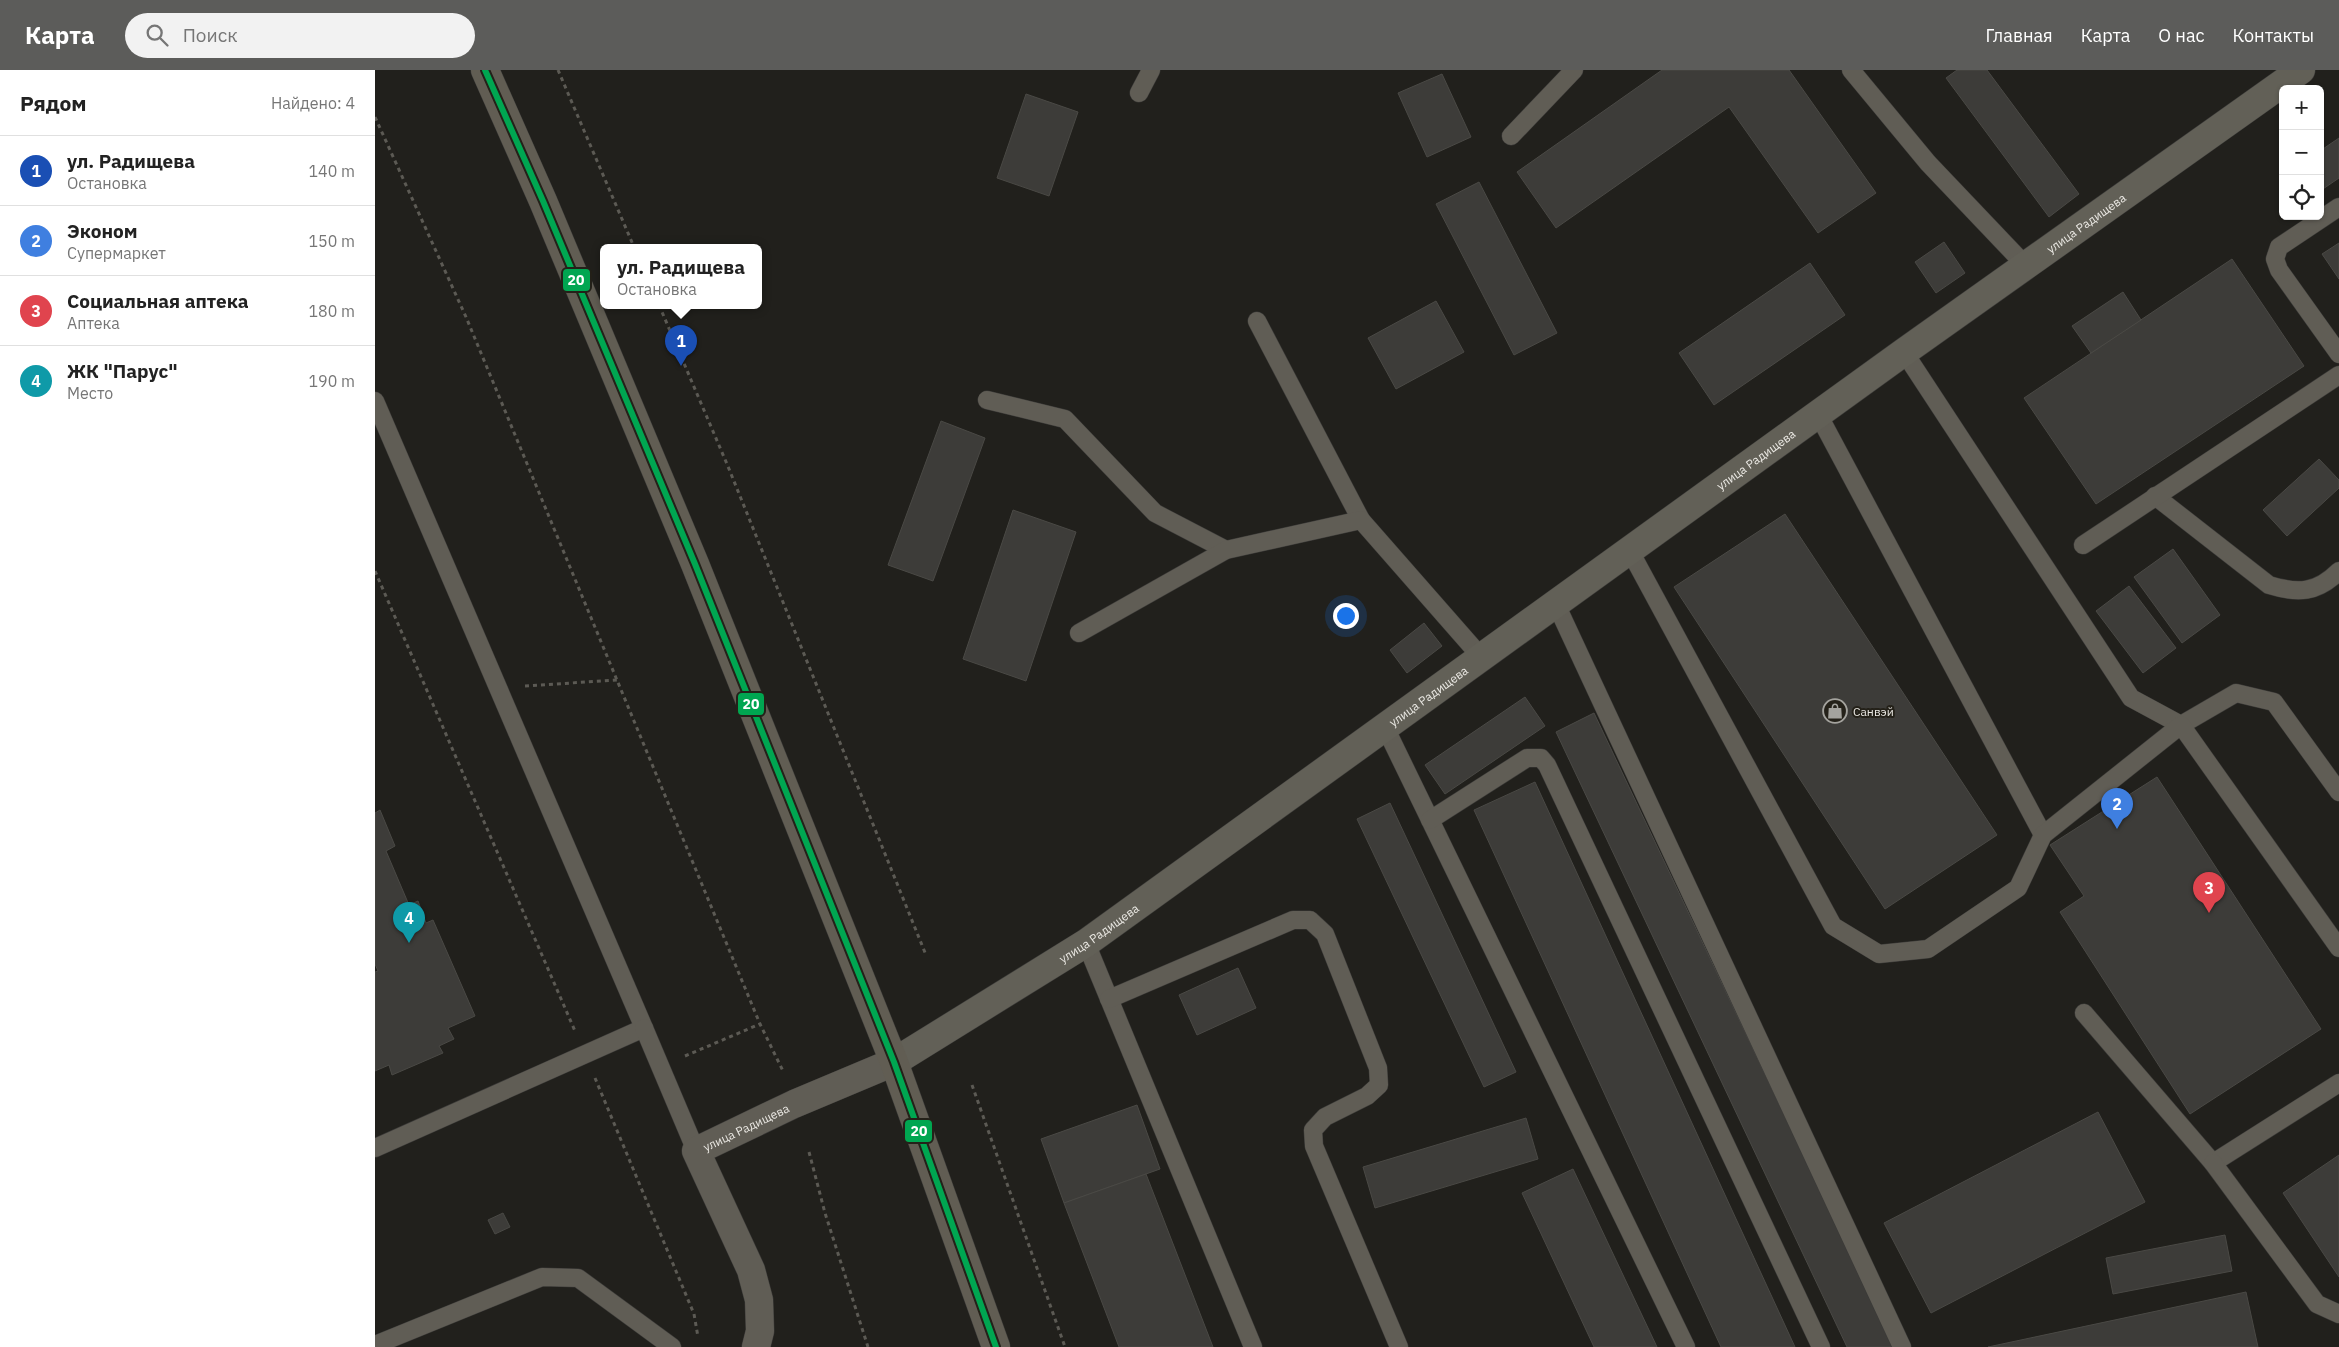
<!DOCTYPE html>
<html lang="ru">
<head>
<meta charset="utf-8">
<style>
  :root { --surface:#fff; --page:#f2f2f2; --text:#222; --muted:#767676; --line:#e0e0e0; --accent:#5c5c5a }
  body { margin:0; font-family:"IBM Plex Sans",sans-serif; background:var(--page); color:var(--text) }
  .controls { position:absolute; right:15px; top:15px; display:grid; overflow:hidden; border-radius:8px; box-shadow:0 1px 4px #0004 }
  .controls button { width:45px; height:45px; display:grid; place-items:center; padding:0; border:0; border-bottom:1px solid var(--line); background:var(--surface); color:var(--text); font:25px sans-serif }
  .you { position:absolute; left:970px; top:545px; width:18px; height:18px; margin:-12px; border:4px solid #fff; border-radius:50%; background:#1a73e8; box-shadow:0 0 0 8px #1a73e833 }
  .badge { display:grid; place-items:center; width:32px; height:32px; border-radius:50%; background:var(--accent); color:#fff; font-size:16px; font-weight:700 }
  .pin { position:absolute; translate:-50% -41px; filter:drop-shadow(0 1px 2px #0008) }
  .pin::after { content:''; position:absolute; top:26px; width:18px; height:15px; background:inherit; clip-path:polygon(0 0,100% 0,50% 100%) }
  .popup { position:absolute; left:225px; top:174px; width:162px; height:65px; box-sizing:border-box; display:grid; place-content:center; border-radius:8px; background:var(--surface); filter:drop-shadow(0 1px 4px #0005); font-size:16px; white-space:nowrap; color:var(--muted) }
  .popup b { font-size:19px; color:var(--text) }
  .popup::after { content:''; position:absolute; left:50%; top:100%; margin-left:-10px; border:10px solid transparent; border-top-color:var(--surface) }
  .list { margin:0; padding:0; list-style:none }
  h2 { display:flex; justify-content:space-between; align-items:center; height:65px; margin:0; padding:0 20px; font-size:21px }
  h2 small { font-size:16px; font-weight:400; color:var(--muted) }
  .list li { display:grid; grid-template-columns:32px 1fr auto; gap:15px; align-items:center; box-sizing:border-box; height:70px; padding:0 20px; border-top:1px solid var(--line) }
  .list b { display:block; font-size:19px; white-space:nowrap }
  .list p { margin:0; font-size:16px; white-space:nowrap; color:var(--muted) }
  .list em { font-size:16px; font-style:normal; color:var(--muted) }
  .icon { flex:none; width:28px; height:28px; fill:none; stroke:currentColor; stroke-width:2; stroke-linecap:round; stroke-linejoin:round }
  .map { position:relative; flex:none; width:1964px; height:1277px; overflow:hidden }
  header { display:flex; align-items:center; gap:30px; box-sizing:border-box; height:70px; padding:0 25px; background:var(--accent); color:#fff }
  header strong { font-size:24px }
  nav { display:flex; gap:28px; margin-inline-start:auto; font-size:18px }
  .search { width:350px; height:45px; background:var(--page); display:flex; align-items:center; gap:12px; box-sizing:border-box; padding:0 18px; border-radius:28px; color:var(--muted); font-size:19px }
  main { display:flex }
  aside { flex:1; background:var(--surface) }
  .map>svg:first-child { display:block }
</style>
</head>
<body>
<header>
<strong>Карта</strong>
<div class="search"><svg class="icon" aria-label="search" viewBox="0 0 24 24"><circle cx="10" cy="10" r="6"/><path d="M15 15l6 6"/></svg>Поиск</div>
<nav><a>Главная</a><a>Карта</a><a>О нас</a><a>Контакты</a></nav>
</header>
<main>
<aside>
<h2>Рядом<small>Найдено: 4</small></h2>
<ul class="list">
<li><span class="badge" style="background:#1a4fb4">1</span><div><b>ул. Радищева</b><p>Остановка</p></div><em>140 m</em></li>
<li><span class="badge" style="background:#3f7fe0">2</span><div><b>Эконом</b><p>Супермаркет</p></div><em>150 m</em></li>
<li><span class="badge" style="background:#e0444e">3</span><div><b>Социальная аптека</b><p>Аптека</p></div><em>180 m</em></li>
<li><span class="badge" style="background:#0f9aa8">4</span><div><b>ЖК &quot;Парус&quot;</b><p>Место</p></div><em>190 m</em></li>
</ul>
</aside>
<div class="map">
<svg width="1964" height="1277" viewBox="0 0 1964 1277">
  <rect width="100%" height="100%" fill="#21201c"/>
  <g fill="#3d3c39" stroke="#4a4945">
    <polygon points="1287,0 1414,0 1501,123 1443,163 1354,37 1181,158 1142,102"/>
    <polygon points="1582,0 1612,0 1704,124 1674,147 1571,8"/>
    <polygon points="1067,4 1096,67 1052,87 1023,23"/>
    <polygon points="651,24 703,42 674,126 622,108"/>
    <polygon points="1964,68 1964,108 1945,121 1945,81"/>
    <polygon points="1104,112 1182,263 1139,285 1061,134"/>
    <polygon points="1569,172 1590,203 1561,223 1540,192"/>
    <polygon points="1964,173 1964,209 1947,184"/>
    <polygon points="1857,189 1929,296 1721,434 1649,328"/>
    <polygon points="1435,193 1470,245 1339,335 1304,283"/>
    <polygon points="1748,222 1766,250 1716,283 1697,256"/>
    <polygon points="1061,231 1089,282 1021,319 993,268"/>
    <polygon points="566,351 610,368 558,511 513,495"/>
    <polygon points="1944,389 1964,410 1964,418 1912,466 1888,440"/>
    <polygon points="638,440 701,462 651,611 588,589"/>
    <polygon points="1410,444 1622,765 1510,839 1299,517"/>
    <polygon points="1798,479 1845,545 1807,573 1759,507"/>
    <polygon points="1754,516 1801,578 1768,603 1721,541"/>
    <polygon points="1049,553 1067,576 1032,603 1015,580"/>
    <polygon points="1150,627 1170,656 1070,724 1050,695"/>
    <polygon points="1219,643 1519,1277 1472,1277 1181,662"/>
    <polygon points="1782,707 1946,959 1815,1044 1685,842 1709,826 1675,775"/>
    <polygon points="1160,712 1420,1277 1346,1277 1099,740"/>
    <polygon points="1015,733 1141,1002 1109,1017 982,749"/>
    <polygon points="5,740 20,776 11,781 34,835 43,831 51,853 58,850 100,946 73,958 79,969 64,976 68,983 17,1005 14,995 0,1001 0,902 3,901 0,894 0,743"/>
    <polygon points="863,898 881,938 822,965 804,925"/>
    <polygon points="762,1035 785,1099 689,1133 666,1069"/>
    <polygon points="1723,1042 1770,1132 1556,1243 1509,1153"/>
    <polygon points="1151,1048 1163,1089 1000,1138 988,1097"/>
    <polygon points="1964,1085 1964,1207 1908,1123"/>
    <polygon points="1198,1099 1282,1277 1219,1277 1147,1123"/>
    <polygon points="771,1104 838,1277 744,1277 689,1133"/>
    <polygon points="128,1143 135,1157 120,1164 113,1150"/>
    <polygon points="1850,1165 1857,1201 1738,1224 1731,1188"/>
    <polygon points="1871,1222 1883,1277 1613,1277"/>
  </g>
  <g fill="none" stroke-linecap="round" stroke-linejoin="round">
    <g stroke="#3c3b39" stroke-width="19">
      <g id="lane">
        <polyline points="1476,0 1553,93 1651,196"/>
        <polyline points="764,23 776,0"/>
        <polyline points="1136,66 1199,0"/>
        <polyline points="1964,137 1904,177 1900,189 1904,200 1964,284"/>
        <polyline points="882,251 986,450"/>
        <polyline points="1529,282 1756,628 1806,655 1861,623 1899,632 1964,722"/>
        <polyline points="612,330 690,349 780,443 851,480"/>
        <polyline points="0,331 269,958 0,1078"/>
        <polyline points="1443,344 1668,765"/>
        <path d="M1780,426l114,89c29,9 48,8 70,-14"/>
        <polyline points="1708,475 1964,305"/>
        <polyline points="1255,481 1458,856 1504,884 1553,879 1643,818 1668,765 1806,655 1964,878"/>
        <polyline points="1181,534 1527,1277"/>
        <polyline points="704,563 851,480 986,450 1107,588"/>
        <polyline points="1010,657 1311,1277"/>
        <polyline points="1055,750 1152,688 1166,688 1172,695 1446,1277"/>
        <polyline points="711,873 878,1277"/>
        <polyline points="734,929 918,850 935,850 950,864 1003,998 1004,1015 992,1026 950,1047 938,1060 939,1076 1024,1277"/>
        <polyline points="1709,943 1838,1093 1964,1013"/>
        <polyline points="269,958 321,1081"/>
        <polyline points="1838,1093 1942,1234 1964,1244"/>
        <polyline points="0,1275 167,1207 203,1208 297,1277"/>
      </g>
    </g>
    <g stroke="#3c3b39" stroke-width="29">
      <g id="street">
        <path id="s1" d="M381,1277l4,-16 -1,-31 -8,-30 -55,-119 98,-47 100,-42"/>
      </g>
    </g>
    <g stroke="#3c3b39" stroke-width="29">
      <g id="secondary">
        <path id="s2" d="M519,992l192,-119 818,-591 397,-282"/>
      </g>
    </g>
    <g stroke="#3c3b39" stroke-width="29">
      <polyline id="primary" points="110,0 168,131 320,494 519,992 621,1277"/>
    </g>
    <g stroke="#5c5a54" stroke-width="3" stroke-dasharray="4 4" stroke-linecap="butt">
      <polyline points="183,0 259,177"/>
      <polyline points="0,47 91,247 385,954 408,1001"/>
      <polyline points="284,235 352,394 551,885"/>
      <polyline points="0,501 200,961"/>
      <polyline points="150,616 242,610"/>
      <polyline points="310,986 385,954"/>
      <polyline points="220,1008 319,1244 323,1267"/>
      <polyline points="597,1015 690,1277"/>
      <polyline points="434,1082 450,1143 493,1277"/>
    </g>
    <use href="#lane" stroke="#605d55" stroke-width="18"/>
    <use href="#street" stroke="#605d55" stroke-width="28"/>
    <use href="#secondary" stroke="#626057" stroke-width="28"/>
    <use href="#primary" stroke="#615d53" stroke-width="28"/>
    <g stroke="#242119" stroke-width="10">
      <polyline id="bus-1" points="110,0 168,131 320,494 519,992 621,1277"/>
    </g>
    <use href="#bus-1" stroke="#00a651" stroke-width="6"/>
  </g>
  <defs>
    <g id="shop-ring" transform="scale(1.25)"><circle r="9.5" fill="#242119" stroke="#a4a39e" stroke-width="1.5"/><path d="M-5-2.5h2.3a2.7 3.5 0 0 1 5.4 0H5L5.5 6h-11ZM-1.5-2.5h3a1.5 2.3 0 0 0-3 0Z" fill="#a4a39e"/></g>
  </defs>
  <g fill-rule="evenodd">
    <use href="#shop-ring" x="1460" y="641"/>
  </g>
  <g text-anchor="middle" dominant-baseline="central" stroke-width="4" stroke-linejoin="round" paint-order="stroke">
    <g font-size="12" fill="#ebe9e4" stroke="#242119">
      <text stroke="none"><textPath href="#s2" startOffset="1458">улица Радищева</textPath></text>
      <text stroke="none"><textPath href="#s2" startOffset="1052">улица Радищева</textPath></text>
      <text stroke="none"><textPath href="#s2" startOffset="648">улица Радищева</textPath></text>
      <text stroke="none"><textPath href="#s2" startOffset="242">улица Радищева</textPath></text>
      <text stroke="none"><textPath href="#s1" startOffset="265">улица Радищева</textPath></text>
    </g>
    <g font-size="12" fill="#ebe9e4" stroke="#242119" text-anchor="start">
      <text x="1478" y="641">Санвэй</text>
    </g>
  </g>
  <g stroke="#242119" stroke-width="2">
    <rect x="187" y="198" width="29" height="24" rx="5" fill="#00a651"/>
    <rect x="362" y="622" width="28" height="24" rx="5" fill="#00a651"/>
    <rect x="529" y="1049" width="29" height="24" rx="5" fill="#00a651"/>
  </g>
  <g font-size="14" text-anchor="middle" font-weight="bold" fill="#fff">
    <text x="201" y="215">20</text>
    <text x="376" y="639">20</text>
    <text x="544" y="1066">20</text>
  </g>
</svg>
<div class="controls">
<button>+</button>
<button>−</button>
<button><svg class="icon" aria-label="locate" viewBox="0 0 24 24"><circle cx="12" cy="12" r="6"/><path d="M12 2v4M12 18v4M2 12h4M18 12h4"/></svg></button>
</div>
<div class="you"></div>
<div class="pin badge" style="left:306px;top:296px;background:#1a4fb4">1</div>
<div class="popup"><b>ул. Радищева</b>Остановка</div>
<div class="pin badge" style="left:1742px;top:759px;background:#3f7fe0">2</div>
<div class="pin badge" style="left:1834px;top:843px;background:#e0444e">3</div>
<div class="pin badge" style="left:34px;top:873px;background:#0f9aa8">4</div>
</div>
</main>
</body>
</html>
